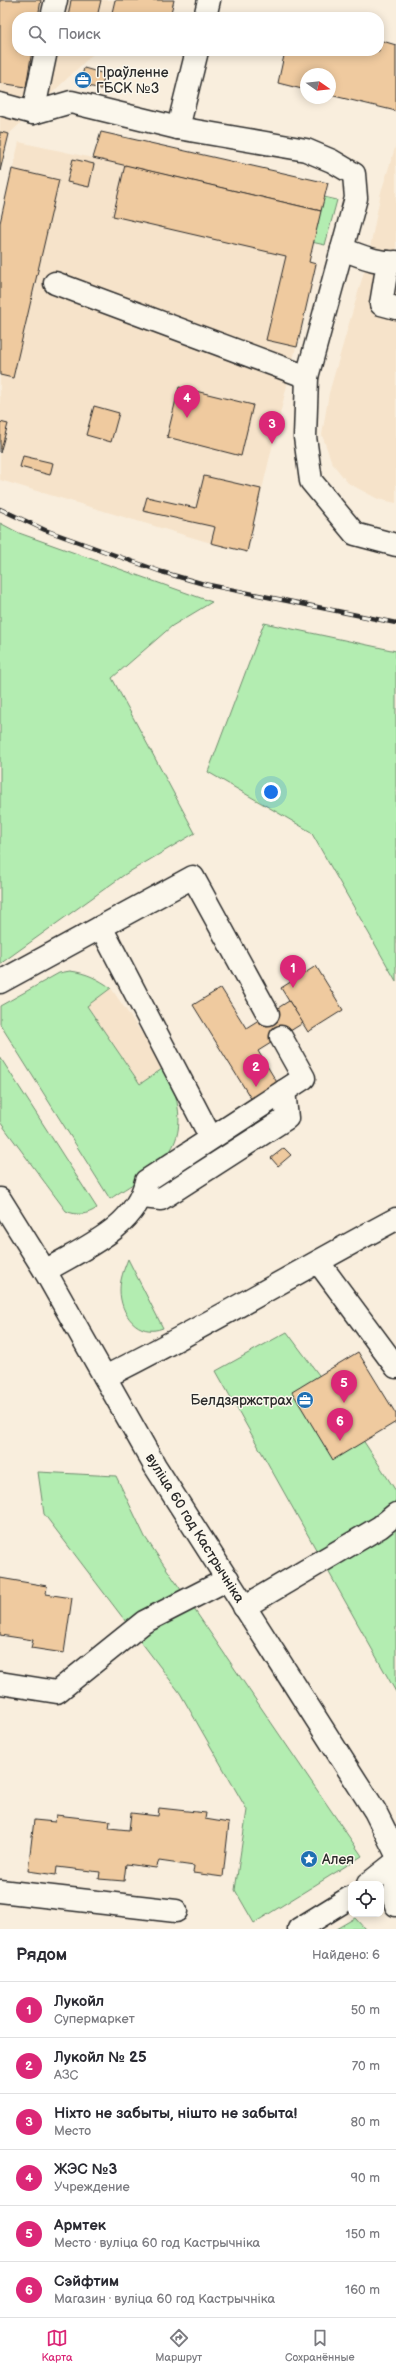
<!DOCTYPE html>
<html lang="ru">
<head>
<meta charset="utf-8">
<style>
  :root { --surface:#fff; --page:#f7f7f7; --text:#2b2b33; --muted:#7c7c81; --line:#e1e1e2; --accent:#db2777 }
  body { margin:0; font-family:"Balsamiq Sans",sans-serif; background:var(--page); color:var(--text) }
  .controls { position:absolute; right:12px; bottom:12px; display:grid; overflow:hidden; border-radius:8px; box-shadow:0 2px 10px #0003 }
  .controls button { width:36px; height:36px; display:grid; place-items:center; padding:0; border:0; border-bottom:1px solid var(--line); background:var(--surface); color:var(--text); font:20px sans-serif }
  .compass { position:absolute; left:300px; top:68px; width:36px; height:36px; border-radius:50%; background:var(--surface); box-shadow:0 2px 10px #0003; rotate:104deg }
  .you { position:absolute; left:271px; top:792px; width:14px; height:14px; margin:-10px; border:3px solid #fff; border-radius:50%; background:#1a73e8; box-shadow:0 0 0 6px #1a73e833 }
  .badge { display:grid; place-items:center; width:26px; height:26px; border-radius:50%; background:var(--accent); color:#fff; font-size:13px; font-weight:700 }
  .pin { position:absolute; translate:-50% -33px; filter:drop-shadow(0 1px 2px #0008) }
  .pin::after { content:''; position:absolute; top:21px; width:14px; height:12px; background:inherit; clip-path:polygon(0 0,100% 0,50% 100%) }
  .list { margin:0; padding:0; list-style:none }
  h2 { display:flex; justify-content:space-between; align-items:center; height:52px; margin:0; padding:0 16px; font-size:17px }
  h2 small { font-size:13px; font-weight:400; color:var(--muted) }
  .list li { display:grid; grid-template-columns:26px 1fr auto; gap:12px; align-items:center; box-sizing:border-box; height:56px; padding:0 16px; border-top:1px solid var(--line) }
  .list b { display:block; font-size:15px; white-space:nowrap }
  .list p { margin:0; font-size:13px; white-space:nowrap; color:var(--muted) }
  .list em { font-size:13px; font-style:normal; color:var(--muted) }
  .icon { flex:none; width:22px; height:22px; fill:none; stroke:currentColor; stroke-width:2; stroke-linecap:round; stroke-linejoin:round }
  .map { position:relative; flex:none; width:396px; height:1929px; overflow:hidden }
  .search { position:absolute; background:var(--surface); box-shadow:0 2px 10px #0003; left:12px; right:12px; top:12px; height:44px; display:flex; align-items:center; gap:10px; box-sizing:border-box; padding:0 14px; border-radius:16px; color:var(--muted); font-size:15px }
  .sheet { height:388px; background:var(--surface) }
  nav { display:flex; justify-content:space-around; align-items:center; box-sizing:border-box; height:56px; border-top:1px solid var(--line); background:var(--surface); font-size:11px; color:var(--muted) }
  nav a { display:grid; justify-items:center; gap:2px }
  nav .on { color:var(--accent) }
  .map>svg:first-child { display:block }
</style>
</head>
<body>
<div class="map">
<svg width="396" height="1929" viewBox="0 0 396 1929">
  <rect width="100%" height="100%" fill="#f9eedd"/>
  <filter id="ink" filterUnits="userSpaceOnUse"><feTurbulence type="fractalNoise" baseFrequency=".025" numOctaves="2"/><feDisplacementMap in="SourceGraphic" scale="8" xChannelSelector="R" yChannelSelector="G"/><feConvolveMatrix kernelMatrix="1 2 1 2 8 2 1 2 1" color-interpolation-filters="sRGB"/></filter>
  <g filter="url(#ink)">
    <g fill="#f6e3ca">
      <polygon points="0,0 115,0 111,17 17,17 17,51 96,51 9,134 0,138"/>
      <polygon points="19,142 125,165 309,262 316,264 247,552 211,543 0,480 0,223"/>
      <polygon points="396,145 396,503 378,499 348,483 332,463 322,435 329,393 368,258 381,192"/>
      <polygon points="111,988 165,1067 140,1084 87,1005"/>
    </g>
    <g fill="#b3edb1" stroke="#6f8c6e">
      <polygon points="267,184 337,200 325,245 257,230"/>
      <polygon points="0,523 19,533 212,602 172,626 112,678 195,833 124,875 0,964"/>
      <polygon points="264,623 396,651 396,981 311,832 208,772"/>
      <path d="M70,971c17,2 28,8 41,17l-24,18 53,78 25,-17c4,11 10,23 12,35 11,55 -28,70 -67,97l-110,-175v-18l59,-33z"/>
      <path d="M0,1057l97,151c-10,7 -20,8 -31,3l-66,-89z"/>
      <path d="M128,1259l35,69c-25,10 -43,-14 -43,-38 0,-11 4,-21 8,-31z"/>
      <polygon points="287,1332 333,1394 396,1491 396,1692 216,1371"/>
      <polygon points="38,1472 116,1476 145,1537 362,1856 254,1923 235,1890 247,1810 180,1693 44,1514"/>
      <polygon points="355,1918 365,1929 336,1929"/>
    </g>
    <g fill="#efca9f" stroke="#2b2b2b">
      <polygon points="0,0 41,0 38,17 17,17 17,51 32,51 26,87 0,83"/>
      <polygon points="71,0 101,0 97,17 68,17"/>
      <polygon points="115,0 174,0 170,17 111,17"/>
      <polygon points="379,40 396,45 396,111 330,95 330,74 306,74 306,90 278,83 285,51 379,51"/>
      <polygon points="84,68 105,74 101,89 80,84"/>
      <polygon points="0,132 9,134 0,171"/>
      <polygon points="101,132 328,183 321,211 93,158"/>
      <polygon points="73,159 94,164 89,187 67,182"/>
      <polygon points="125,165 321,211 309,262 316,264 297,347 266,340 286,256 113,216"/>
      <polygon points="12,169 59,180 13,378 0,375 0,223"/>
      <polygon points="179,387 253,405 241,456 167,437"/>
      <polygon points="94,406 119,413 111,442 86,435"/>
      <polygon points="0,422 8,424 0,453"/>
      <polygon points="23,456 53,463 50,475 20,467"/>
      <polygon points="204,476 261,489 247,552 211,543 215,527 143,511 147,497 196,508"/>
      <polygon points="316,966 343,1010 308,1032 281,988"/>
      <polygon points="221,988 246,1028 289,1001 303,1023 258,1051 281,1089 255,1105 193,1005"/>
      <polygon points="284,1148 291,1155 278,1166 271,1158"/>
      <polygon points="358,1352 396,1414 396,1422 333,1460 292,1392"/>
      <polygon points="0,1578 47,1586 46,1594 72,1598 64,1653 31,1648 33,1640 0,1635"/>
      <polygon points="159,1808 206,1813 205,1819 229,1823 223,1877 193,1873 194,1866 159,1861 156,1868 126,1864 124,1881 99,1879 100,1872 57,1867 56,1875 28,1871 34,1820 55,1822 56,1815 110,1821 109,1828 129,1830 131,1813 158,1816"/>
    </g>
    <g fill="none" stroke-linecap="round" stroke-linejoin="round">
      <g stroke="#2b2b2b" stroke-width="25">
        <g id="minor">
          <polyline points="52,17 56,0"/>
          <polyline points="205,17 209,0"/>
          <polyline points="46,51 33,113 71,102 178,128 306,150 332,161 354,174 356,198 307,377 305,437 311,481 355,534 396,545"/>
          <polyline points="0,104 33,113"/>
          <polyline points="178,128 197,51"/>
          <path d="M342,249c17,6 36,15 54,13"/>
          <polyline points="388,262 381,304 396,308"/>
          <polyline points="55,283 307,377"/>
          <polyline points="101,927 211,1138"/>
          <polyline points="0,982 193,877 268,1014"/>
          <polyline points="143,1197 161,1199 287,1118 284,1091"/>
          <polyline points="0,1199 45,1271 155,1466 375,1811 396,1853"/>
          <polyline points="319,1263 396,1367"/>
          <path d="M45,1271c38,-23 91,-43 101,-90l158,-103 -23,-41"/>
          <path d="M105,1377c99,-49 193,-106 291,-158"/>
          <polyline points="244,1607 380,1527 396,1514"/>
          <polyline points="0,1683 57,1692 144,1622 228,1579"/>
          <polyline points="396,1883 394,1899 396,1905"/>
          <polyline points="368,1884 396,1862"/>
          <polyline points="0,1891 176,1911"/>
          <polyline points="299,1929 351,1897"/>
        </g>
      </g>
      <use href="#minor" stroke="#fbf7ec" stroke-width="22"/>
      <g stroke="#2b2b2b" stroke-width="4.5">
        <polyline id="rail" points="0,509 45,530 162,572 204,584 396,623"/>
      </g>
      <use href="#rail" stroke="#fbf7ec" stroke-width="3" stroke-dasharray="9" stroke-linecap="butt"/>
    </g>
  </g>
  <defs>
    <g id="office-disc" transform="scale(0.9)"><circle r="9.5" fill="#1f6fb2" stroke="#fbf7ec"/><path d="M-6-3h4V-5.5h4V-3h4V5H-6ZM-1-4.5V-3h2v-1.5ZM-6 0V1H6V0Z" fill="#fff"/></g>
    <g id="sight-disc" transform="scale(0.9)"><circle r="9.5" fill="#1f6fb2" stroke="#fbf7ec"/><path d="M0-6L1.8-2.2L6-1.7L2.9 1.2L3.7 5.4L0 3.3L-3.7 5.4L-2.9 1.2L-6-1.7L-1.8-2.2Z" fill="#fff"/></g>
  </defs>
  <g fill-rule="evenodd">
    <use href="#office-disc" x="83" y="80"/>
    <use href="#office-disc" x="305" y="1400"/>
    <use href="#sight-disc" x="309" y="1859"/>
  </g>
  <g text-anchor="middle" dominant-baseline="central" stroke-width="3" stroke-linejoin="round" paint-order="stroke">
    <g font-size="14" fill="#2b2b2b" stroke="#fbf7ec" text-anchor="start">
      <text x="96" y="72">Праўленне<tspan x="96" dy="16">ГБСК №3</tspan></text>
      <text x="292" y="1400" text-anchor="end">Белдзяржстрах</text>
      <text x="322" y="1859">Алея</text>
    </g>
    <g font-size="14" fill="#2b2b2b" stroke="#fbf7ec">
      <text transform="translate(195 1528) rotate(58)">вуліца 60 год Кастрычніка</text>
    </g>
  </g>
</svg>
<div class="controls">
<button><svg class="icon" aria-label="locate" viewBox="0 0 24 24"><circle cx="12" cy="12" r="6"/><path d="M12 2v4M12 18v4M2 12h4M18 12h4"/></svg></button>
</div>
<svg class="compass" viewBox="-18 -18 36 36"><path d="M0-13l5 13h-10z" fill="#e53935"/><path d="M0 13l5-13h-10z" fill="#7c7c81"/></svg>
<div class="you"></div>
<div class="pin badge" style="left:293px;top:988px">1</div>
<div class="pin badge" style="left:256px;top:1087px">2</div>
<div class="pin badge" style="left:272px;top:444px">3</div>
<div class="pin badge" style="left:187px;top:418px">4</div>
<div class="pin badge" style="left:344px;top:1403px">5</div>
<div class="pin badge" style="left:340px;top:1441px">6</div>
<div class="search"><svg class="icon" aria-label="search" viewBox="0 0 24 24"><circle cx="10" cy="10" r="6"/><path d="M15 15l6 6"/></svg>Поиск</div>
</div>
<section class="sheet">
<h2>Рядом<small>Найдено: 6</small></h2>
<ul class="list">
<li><span class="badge">1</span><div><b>Лукойл</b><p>Супермаркет</p></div><em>50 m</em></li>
<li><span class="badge">2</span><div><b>Лукойл № 25</b><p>АЗС</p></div><em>70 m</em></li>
<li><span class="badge">3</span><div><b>Ніхто не забыты, нішто не забыта!</b><p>Место</p></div><em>80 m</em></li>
<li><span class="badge">4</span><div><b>ЖЭС №3</b><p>Учреждение</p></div><em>90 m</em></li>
<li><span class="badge">5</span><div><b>Армтек</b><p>Место · вуліца 60 год Кастрычніка</p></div><em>150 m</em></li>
<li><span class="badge">6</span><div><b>Сэйфтим</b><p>Магазин · вуліца 60 год Кастрычніка</p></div><em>160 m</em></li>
</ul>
</section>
<nav>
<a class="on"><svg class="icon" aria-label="map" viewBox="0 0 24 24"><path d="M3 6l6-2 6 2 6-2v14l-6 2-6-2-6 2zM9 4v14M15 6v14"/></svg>Карта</a>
<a><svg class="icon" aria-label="directions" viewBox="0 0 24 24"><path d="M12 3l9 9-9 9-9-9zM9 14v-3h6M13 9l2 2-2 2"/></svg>Маршрут</a>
<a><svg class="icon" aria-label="saved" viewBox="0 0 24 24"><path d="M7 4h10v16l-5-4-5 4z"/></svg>Сохранённые</a>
</nav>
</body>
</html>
